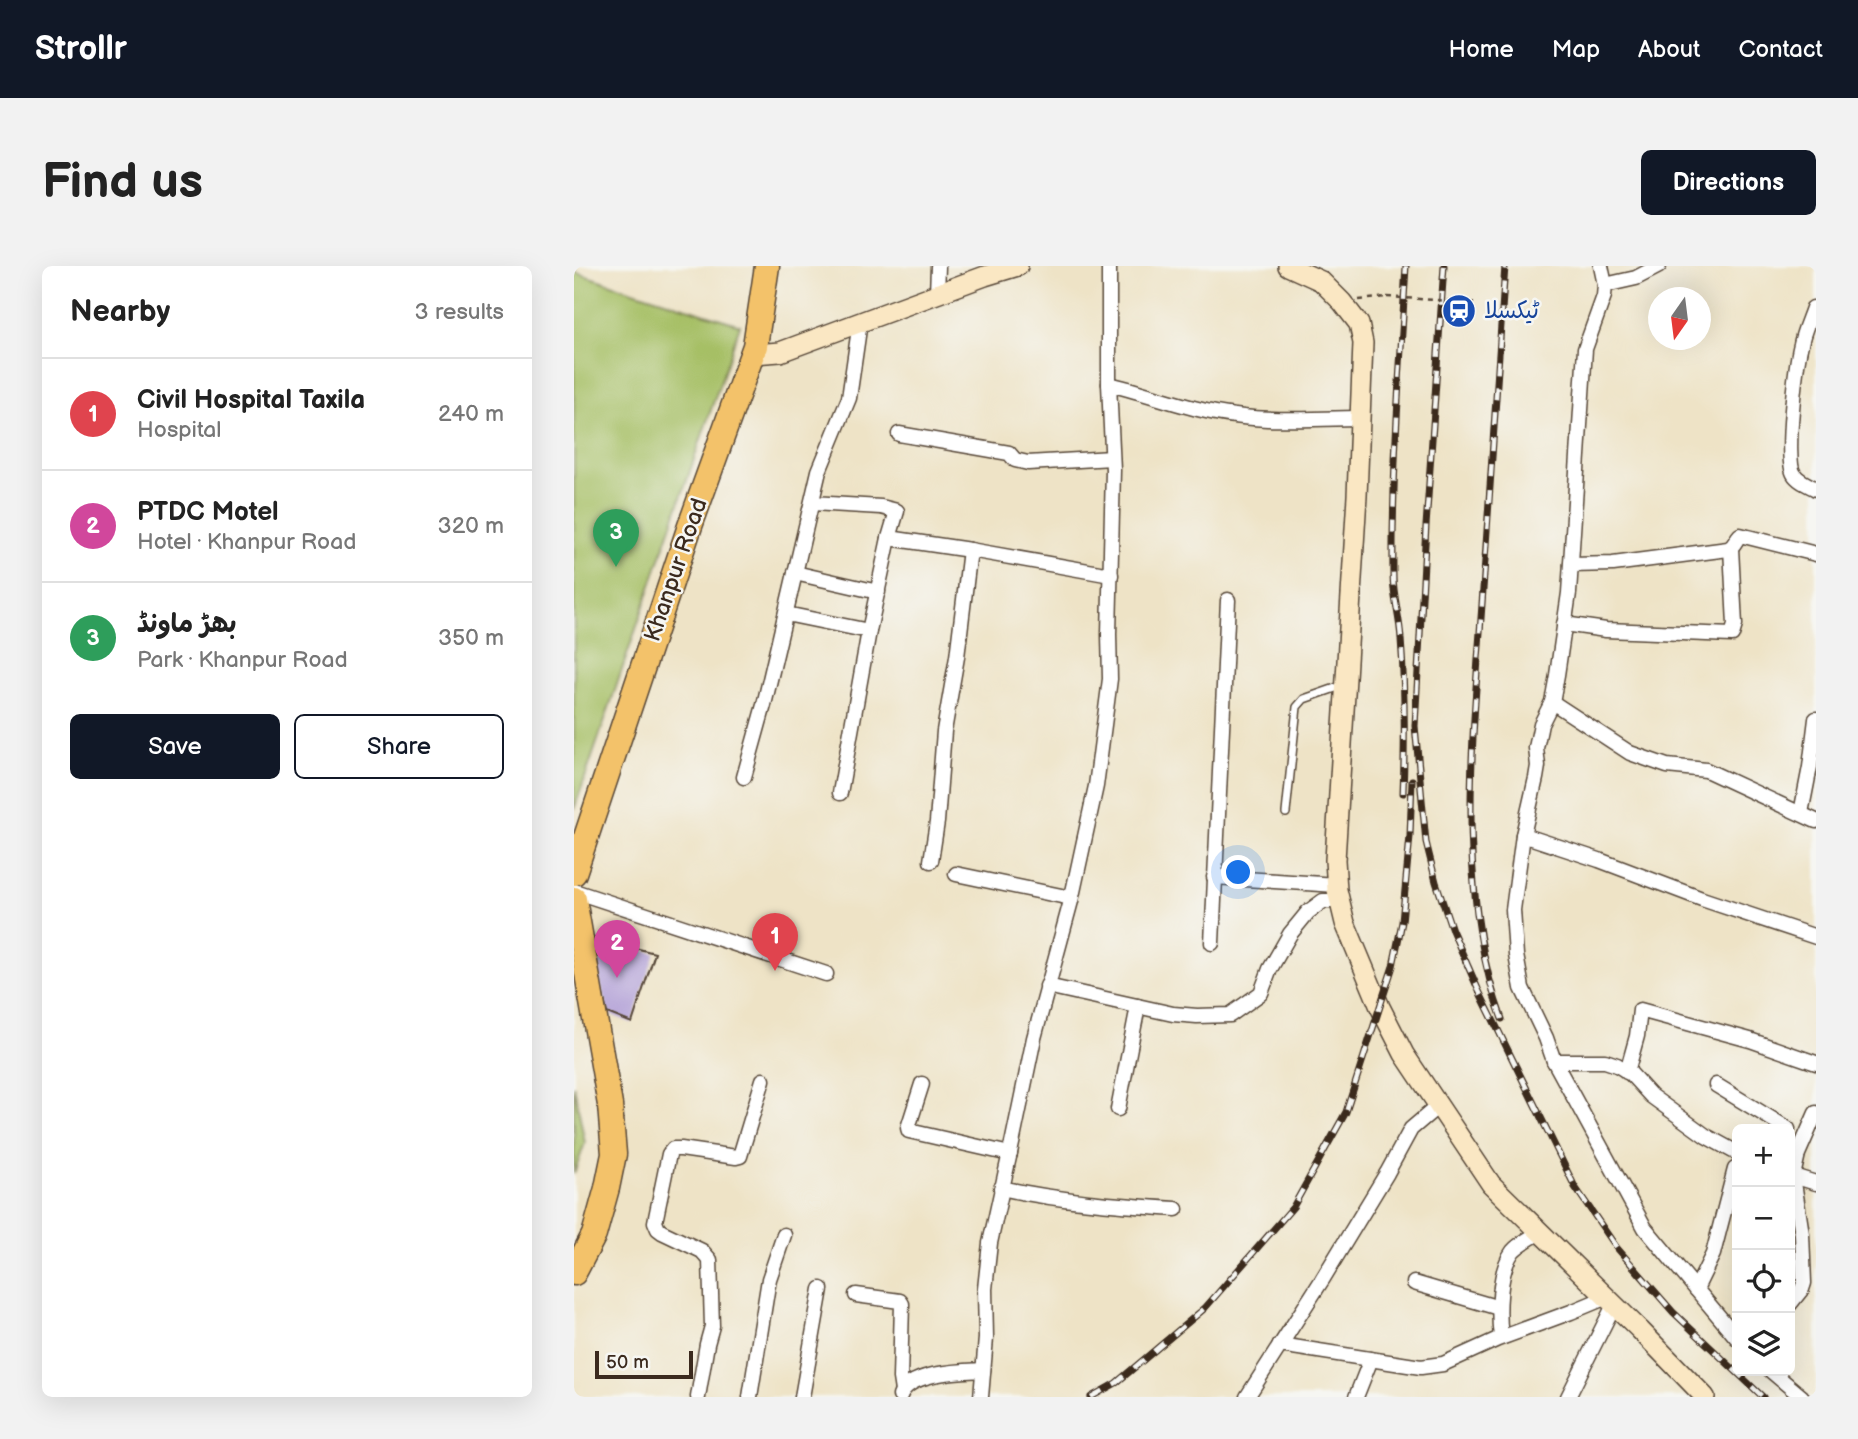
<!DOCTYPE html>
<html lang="en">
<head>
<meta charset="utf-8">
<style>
  :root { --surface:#fff; --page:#f2f2f2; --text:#222; --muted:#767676; --line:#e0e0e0; --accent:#111827 }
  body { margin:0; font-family:"Balsamiq Sans","Playpen Sans Arabic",sans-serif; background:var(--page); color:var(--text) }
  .controls { position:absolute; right:21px; bottom:21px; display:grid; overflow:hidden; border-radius:10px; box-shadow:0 7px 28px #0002 }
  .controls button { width:63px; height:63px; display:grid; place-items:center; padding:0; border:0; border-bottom:2px solid var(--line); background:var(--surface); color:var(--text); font:35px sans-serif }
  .compass { position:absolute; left:1074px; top:21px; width:63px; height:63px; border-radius:50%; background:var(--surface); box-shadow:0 7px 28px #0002; rotate:194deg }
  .scale { position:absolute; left:21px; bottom:18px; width:98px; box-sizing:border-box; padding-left:7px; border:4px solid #3b2a1e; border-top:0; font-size:19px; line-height:24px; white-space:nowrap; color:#3b2a1e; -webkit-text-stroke:5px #f6f6f2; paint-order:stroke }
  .you { position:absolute; left:665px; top:607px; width:24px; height:24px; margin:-18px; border:5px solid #fff; border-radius:50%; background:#1a73e8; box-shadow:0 0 0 10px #1a73e833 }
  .badge { display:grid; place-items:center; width:46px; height:46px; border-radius:50%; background:var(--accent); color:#fff; font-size:23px; font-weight:700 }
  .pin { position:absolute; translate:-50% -58px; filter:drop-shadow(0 2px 4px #0008) }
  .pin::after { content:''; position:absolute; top:37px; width:24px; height:21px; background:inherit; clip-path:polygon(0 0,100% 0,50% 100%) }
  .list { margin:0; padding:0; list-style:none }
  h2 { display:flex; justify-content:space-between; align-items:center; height:91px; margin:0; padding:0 28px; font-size:30px }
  h2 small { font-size:23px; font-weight:400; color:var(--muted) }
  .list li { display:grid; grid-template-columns:46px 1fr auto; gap:21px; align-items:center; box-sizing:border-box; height:112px; padding:0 28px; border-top:2px solid var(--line) }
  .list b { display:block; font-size:26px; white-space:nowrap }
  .list p { margin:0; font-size:23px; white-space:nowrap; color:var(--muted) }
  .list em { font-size:23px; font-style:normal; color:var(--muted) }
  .actions { display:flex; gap:14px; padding:21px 28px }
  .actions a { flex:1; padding:16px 0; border:2px solid var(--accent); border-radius:10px; text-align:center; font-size:24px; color:var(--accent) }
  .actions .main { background:var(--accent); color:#fff }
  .icon { flex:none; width:38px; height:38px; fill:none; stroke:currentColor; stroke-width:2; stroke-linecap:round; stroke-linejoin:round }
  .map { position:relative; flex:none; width:1242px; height:1131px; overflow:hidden; border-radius:10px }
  header { display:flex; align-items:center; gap:42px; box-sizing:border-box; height:98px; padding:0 35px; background:var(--accent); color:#fff }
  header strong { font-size:33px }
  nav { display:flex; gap:38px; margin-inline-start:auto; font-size:24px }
  .intro { display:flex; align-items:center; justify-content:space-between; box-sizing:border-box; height:168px; padding:0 42px }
  h1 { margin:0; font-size:49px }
  .button { padding:18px 32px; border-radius:10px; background:var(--accent); color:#fff; font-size:24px; font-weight:700 }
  main { display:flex; gap:42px; padding:0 42px }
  aside { flex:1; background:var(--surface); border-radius:10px; box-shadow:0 7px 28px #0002 }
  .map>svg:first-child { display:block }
</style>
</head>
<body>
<header>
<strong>Strollr</strong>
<nav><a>Home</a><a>Map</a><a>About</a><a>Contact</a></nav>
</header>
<div class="intro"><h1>Find us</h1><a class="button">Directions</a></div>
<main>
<aside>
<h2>Nearby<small>3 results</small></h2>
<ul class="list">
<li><span class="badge" style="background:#e0444e">1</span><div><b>Civil Hospital Taxila</b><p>Hospital</p></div><em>240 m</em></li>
<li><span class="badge" style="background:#d1479c">2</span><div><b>PTDC Motel</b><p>Hotel · Khanpur Road</p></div><em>320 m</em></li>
<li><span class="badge" style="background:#2e9e5b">3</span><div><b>بھڑ ماونڈ</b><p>Park · Khanpur Road</p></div><em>350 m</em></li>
</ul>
<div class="actions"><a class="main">Save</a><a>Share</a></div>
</aside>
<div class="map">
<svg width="1242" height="1131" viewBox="0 0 1242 1131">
  <rect width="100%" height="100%" fill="#f6f6f2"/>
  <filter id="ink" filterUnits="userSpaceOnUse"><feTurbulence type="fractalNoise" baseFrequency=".0143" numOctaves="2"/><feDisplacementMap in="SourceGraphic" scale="14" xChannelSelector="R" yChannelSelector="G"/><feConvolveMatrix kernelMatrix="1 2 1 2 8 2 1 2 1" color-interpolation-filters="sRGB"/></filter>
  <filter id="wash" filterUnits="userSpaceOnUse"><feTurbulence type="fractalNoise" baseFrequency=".00686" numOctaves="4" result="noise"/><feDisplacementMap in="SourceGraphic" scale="28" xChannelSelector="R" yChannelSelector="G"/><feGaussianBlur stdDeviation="1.57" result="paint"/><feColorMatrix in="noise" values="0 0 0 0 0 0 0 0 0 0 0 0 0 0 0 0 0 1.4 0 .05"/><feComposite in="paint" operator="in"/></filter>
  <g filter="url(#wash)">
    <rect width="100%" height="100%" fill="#eee3c6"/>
    <g fill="#a6bf65" stroke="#707442" stroke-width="2">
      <polygon points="0,6 166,59 0,544"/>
      <polygon points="0,820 11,877 0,908"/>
    </g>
    <g id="blocks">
      <polygon fill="#b8a7d9" points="16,671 81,687 58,757 33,747"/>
    </g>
  </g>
  <g filter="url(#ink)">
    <use href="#blocks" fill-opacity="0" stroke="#564637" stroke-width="2"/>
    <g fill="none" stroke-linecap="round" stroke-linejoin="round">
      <g stroke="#564637" stroke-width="10">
        <polyline id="lane" points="712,547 723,441 730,433 770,419"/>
      </g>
      <g stroke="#564637" stroke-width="17">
        <g id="street">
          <polyline points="1027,0 1031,19 1030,30 1011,83 995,327 983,409 978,436 967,458 962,482 964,500 962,512 949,569 939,644 942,689 948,722 972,772 980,795 1071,962 1163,1072"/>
          <polyline points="1031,19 1062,12 1085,0"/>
          <polyline points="363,28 364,0"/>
          <path d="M1239,42c-4,12 -10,24 -12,36 -5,20 -17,116 -7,130 4,7 15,11 22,15"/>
          <path d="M535,118c42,10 83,27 126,32 41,6 84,2 125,2"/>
          <polyline points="325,168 435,187 441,194 454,197 538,192"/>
          <polyline points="238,237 307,241 323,245 315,272 295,365 266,527"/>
          <polyline points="315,272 396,284 537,309"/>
          <path d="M997,299l42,-1 115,-15c7,-3 7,-9 12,-14l76,19"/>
          <polyline points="221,307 304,326"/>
          <polyline points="212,348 295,365"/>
          <polyline points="990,358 1032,364 1158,369 1161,359 1157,282"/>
          <polyline points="978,436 1056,487 1093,500 1132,504 1242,555"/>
          <polyline points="170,511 190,439 245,205 275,132 286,56"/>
          <polyline points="1227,547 1236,501 1242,453"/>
          <polyline points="949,569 1025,594 1128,633 1242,671"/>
          <polyline points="357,595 363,556 370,465 383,391 396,284"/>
          <polyline points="382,608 497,632"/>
          <polyline points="640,611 763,619"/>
          <polyline points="0,625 252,708"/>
          <polyline points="638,677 654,334"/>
          <polyline points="473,720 599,748 623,750 656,749 687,727 696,703 716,668 734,646 749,635 766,635"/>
          <polyline points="980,795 1031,795 1043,799 1056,807 1077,830 1132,870 1163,887"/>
          <polyline points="1053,806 1063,770 1066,744 1176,774 1242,797"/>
          <polyline points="348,818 334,862 335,865 436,888"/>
          <polyline points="1142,819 1214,863"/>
          <polyline points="544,843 564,740"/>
          <polyline points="1216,909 1242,917"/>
          <path d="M427,922c58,13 116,17 175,21"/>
          <polyline points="840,1017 925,1042"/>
          <polyline points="1122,1023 1139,988 1161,903"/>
          <polyline points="282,1029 326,1035 328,1038 326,1112 328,1125"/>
          <polyline points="1216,1038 1228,1023 1230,1017 1228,968 1219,910 1224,888 1242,847"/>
          <path d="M927,1071c-3,-23 -3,-66 12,-86 7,-8 18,-13 27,-19"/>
          <polyline points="706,1079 847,1101 869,1098 924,1073 997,1046 1033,1031"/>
          <polyline points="1197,1105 1228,1131"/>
          <path d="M326,1130c8,-24 61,-25 83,-26"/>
          <polyline points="124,1131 133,1078 138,1060 136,994 128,985 88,966 84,963 81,956 95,888 99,883 107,883 162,891 166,890 189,814"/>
          <polyline points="176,1131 195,1013 210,969"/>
          <polyline points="228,1131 247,1023"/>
          <polyline points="407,1131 412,1072 411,1023 416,977 439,873 460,772 497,635 522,520 536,413 535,368 539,204 535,118 535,0"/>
          <polyline points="673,1131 748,1014 813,907 837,863 864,840"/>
          <polyline points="782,1131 797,1093"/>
          <polyline points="994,1131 1040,1039"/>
        </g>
      </g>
      <g stroke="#564637" stroke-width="22">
        <g id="secondary">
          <polyline points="714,0 747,15 768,36 785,58 789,77 783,230 761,594 763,624 771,657 806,741 830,788 917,918 1066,1064 1131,1131"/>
          <polyline points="179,88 206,86 411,10 444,0"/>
        </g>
      </g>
      <g stroke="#564637" stroke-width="27">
        <g id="highway">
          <polyline points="0,607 116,260 181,80 193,0"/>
          <polyline points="0,633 36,839 40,888 33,922 20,969 0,1007"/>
        </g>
      </g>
      <g stroke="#564637" stroke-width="2.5" stroke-dasharray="5 5" stroke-linecap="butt">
        <polyline points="785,34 813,31"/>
        <polyline points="877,35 900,37"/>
      </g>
      <use href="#lane" stroke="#fff" stroke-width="7"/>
      <use href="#street" stroke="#fff" stroke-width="14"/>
      <use href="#secondary" stroke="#fae7c3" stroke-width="19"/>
      <use href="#highway" stroke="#f3c26a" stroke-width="24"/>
      <g stroke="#3b2a1e" stroke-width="7">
        <g id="rail">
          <polyline points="870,0 852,260 841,460 852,576 862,616 878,664 904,723 1001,921 1043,982 1099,1046 1189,1131"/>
          <path d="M829,527c2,-51 2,-103 -2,-154 -1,-21 -8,-43 -8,-64 -1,-103 7,-206 13,-309"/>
          <path d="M928,753c-47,-126 -29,-283 -20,-415 8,-112 15,-225 23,-338"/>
          <polyline points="517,1131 542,1117 631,1042 719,941 772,846 819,700 828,656 836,570 838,514"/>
        </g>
      </g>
      <use href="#rail" stroke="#f6f6f2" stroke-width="4.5" stroke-dasharray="13" stroke-linecap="butt"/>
      <polyline stroke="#564637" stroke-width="2.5" stroke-dasharray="5 5" stroke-linecap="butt" points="813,31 877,35"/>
    </g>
  </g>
  <defs>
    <g id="station-disc" transform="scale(1.75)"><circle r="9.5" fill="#1a4fb4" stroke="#f6f6f2"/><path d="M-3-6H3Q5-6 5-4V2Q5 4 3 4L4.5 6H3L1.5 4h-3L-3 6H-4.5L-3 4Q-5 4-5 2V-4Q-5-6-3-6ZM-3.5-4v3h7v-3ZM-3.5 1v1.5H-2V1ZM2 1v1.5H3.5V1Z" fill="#fff"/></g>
  </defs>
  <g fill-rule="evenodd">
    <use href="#station-disc" x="885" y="45"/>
  </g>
  <g text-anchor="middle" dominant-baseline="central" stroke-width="5" stroke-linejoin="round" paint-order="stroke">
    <g font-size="23" fill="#164399" stroke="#f6f6f2" text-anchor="start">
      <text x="910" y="45">ٹیکسلا</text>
    </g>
    <g font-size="23" fill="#3b2a1e" stroke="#f6f6f2">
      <text transform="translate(102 304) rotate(-71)">Khanpur Road</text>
    </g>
  </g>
</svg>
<div class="controls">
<button>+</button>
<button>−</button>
<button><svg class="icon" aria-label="locate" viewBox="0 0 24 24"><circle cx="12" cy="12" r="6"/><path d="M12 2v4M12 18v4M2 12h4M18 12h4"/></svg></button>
<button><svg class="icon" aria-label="layers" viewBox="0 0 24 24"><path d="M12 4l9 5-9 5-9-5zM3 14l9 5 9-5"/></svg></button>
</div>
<svg class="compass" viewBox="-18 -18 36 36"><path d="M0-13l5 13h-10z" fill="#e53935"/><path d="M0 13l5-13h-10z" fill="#767676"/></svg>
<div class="scale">50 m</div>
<div class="you"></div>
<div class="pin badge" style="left:201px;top:705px;background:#e0444e">1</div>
<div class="pin badge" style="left:43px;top:712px;background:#d1479c">2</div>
<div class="pin badge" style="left:42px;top:301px;background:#2e9e5b">3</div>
</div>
</main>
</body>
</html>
